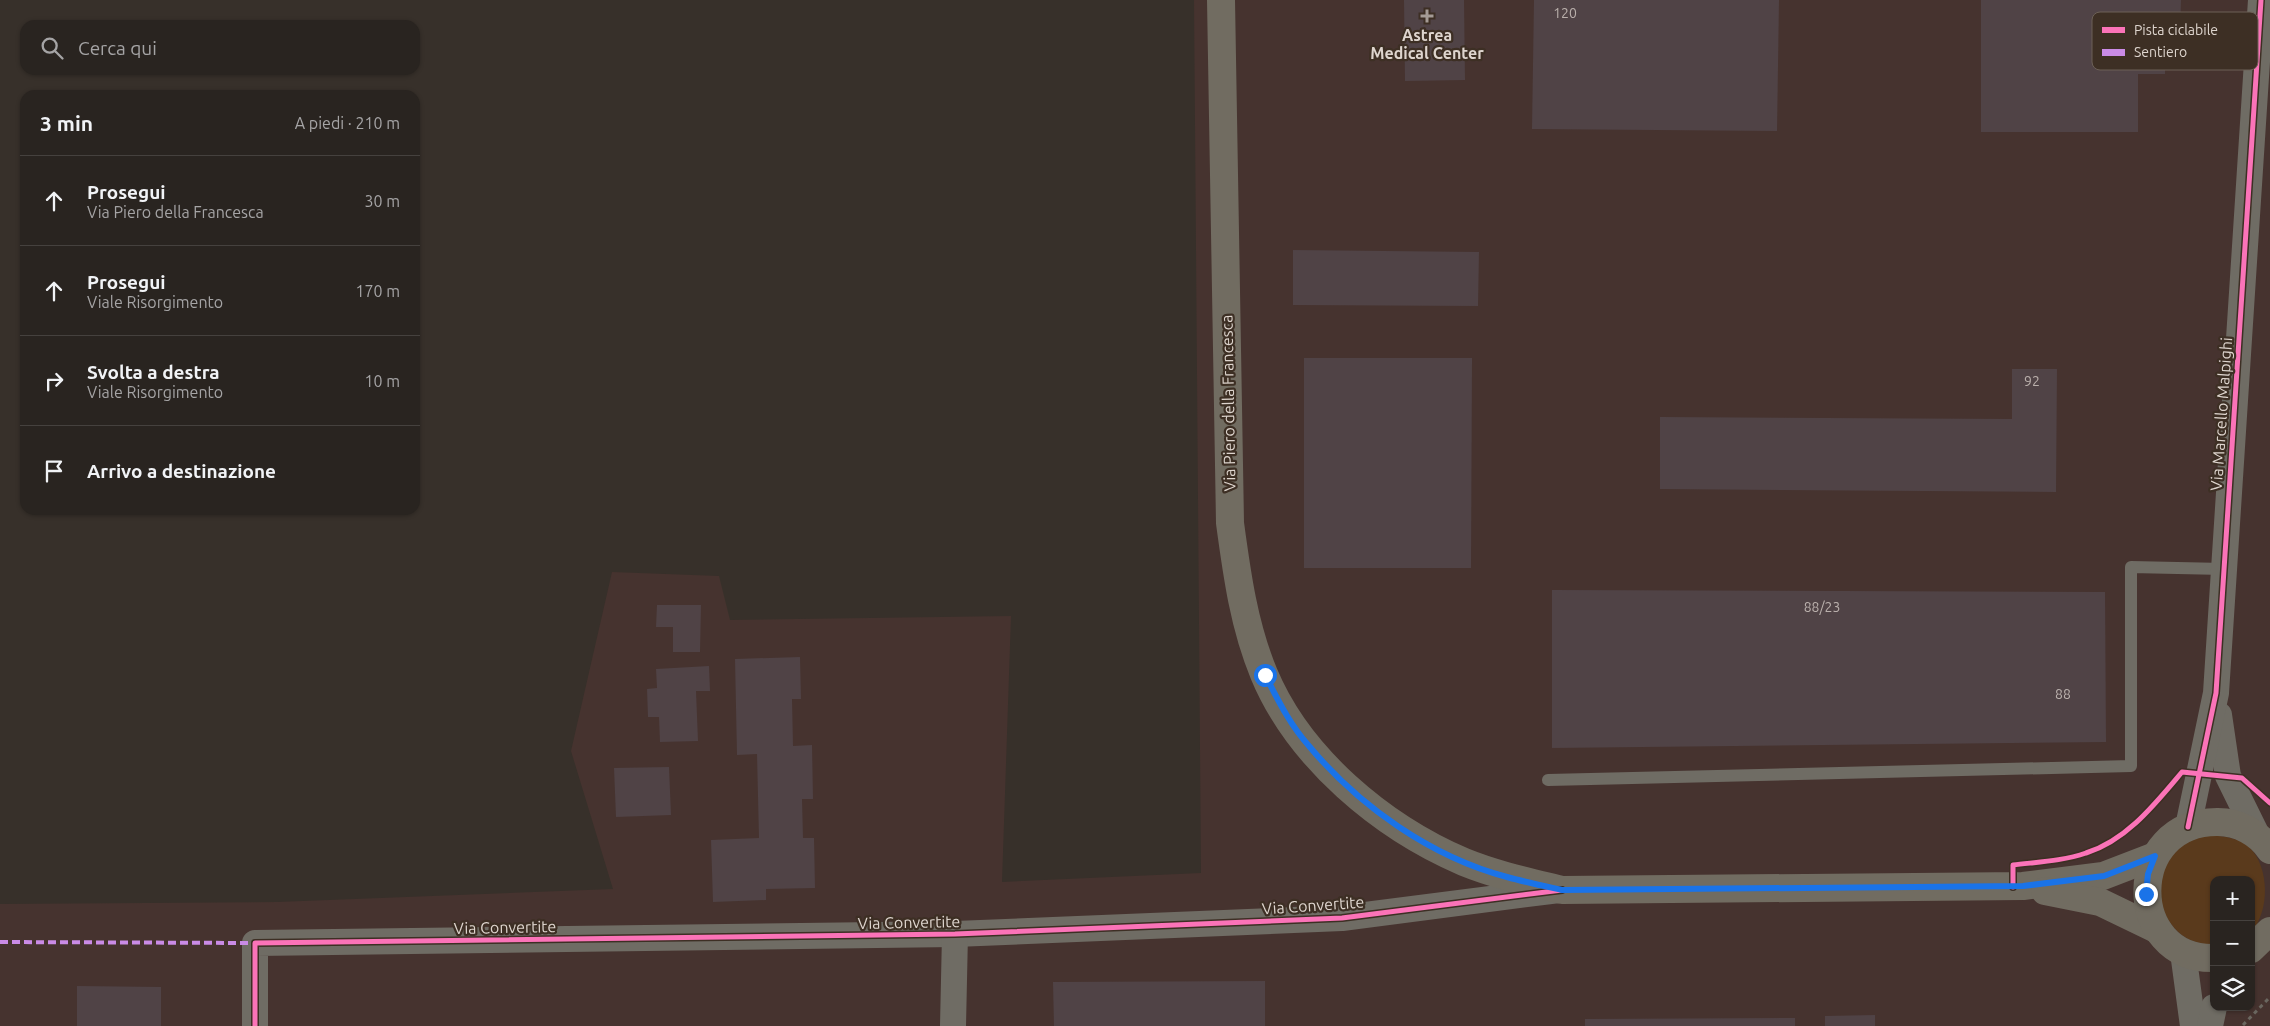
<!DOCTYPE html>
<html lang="it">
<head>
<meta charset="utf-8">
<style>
  :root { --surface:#292420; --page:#312c29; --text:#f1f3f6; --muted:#a5a4a5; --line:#45413e }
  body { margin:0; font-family:Ubuntu,sans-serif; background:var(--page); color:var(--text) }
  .controls { position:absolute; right:15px; bottom:15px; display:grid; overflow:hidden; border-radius:10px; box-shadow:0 1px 4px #0004 }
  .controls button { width:45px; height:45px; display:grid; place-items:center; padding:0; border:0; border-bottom:1px solid var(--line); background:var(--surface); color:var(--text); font:25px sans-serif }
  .stop { position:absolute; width:15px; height:15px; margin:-11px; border:4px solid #1a73e8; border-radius:50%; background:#fff }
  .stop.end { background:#1a73e8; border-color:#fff; box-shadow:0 1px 5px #0008 }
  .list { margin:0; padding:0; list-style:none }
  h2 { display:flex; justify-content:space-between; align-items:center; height:65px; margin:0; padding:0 20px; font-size:21px }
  h2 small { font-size:16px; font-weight:400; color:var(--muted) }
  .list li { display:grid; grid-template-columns:32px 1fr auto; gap:15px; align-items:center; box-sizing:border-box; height:90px; padding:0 20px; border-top:1px solid var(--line) }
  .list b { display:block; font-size:19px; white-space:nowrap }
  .list p { margin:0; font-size:16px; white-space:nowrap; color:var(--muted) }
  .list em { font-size:16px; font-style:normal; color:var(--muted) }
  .icon { flex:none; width:28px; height:28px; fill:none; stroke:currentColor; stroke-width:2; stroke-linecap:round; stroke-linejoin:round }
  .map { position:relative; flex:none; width:2270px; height:1026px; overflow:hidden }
  .search { position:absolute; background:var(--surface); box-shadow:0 1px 4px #0004; left:20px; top:20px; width:400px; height:55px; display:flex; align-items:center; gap:12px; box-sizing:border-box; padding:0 18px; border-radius:15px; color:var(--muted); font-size:19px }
  .panel { position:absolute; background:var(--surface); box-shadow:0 1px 4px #0004; left:20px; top:90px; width:400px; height:425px; border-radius:15px }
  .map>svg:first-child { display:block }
</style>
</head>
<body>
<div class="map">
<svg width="2270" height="1026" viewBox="0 0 2270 1026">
  <rect width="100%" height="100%" fill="#37302a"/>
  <path fill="#46332f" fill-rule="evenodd" d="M1194,0h1076v1026h-2270v-122l277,-2 336,-13 -42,-138 41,-179 107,4 11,44 281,-4 -9,266 199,-9zM2214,880h37v127h-37z"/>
  <path fill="#5a3a1c" d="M2213,835c13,2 26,3 36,12 21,20 21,65 2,85v-52h-37v66c-8,-2 -19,-3 -26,-7 -33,-19 -37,-64 -10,-90 9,-9 22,-12 35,-14z"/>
  <g fill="#504346">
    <polygon points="1404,0 1464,0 1465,80 1405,81"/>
    <polygon points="1534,0 1779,0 1777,131 1532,129"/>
    <polygon points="1981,0 2181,0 2180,34 2165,34 2165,74 2138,74 2138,132 1981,132"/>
    <polygon points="1293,250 1479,252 1478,306 1293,305"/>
    <polygon points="1304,358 1472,358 1471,568 1304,568"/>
    <polygon points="2012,369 2057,369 2056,492 1660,489 1660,417 2012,419"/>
    <polygon points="1552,590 2105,592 2106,742 1552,748"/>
    <polygon points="657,605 701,605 700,652 673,652 673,627 656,627"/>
    <polygon points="800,657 801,699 792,699 793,746 812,745 813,799 802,799 803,838 814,838 815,888 766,889 766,900 713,902 711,840 759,838 757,754 737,755 735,659"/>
    <polygon points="709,666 710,691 696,691 698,741 660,742 659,717 648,717 647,689 657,688 656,669"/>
    <polygon points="669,767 671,815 616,817 614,768"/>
    <polygon points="1265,981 1265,1026 1054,1026 1053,982"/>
    <polygon points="77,986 161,987 161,1026 77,1026"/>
    <polygon points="1875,1015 1875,1026 1825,1026 1825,1016"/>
    <polygon points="1795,1018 1795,1026 1585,1026 1585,1019"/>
  </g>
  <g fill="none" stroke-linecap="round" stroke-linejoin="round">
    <polyline stroke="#6a665f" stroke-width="3" stroke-dasharray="4 4" stroke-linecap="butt" points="2243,1025 2270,997"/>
    <polyline stroke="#6f6c64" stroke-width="12" points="1548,780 2131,766 2131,567 2224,569"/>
    <g stroke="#6f6c64" stroke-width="26">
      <polyline points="2219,715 2228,776 2258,837"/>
      <polyline points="2188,827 2216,693 2261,0"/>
      <polyline points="2183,952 2193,1026"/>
      <polyline points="255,1026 255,943 955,934 1342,918 1559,890"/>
      <polyline points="953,1026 955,934"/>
      <polyline points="2210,1026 2214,1007"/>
    </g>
    <g stroke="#716c61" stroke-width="28">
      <path d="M1221,0l9,523c7,52 14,103 34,151 35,84 118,153 200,188 32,13 65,20 98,28l461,-4 80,-10 52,-20"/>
      <polyline points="2045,891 2100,902 2158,930"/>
      <polyline points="2251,949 2270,931"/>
      <path d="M2214,958c-89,2 -90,-137 4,-136 20,0 41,11 52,28"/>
    </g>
    <polyline stroke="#ca8be6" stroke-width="4" stroke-dasharray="8 4" stroke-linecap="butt" points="0,942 255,943"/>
    <g stroke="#3d2f24" stroke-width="8">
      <g id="cycleway">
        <polyline points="2188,827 2216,693 2261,0"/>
        <path d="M2013,887v-22c24,-3 50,-4 73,-12 41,-13 69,-49 96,-81l60,6 28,25"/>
        <polyline points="255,1026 255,943 955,934 1342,918 1562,890"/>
      </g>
    </g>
    <use href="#cycleway" stroke="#fb73b8" stroke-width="5"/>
  </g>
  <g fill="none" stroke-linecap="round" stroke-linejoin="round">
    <path stroke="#1a73e8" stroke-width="6" d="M1265,675c13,25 25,50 44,71 50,60 122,111 198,131 18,5 37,9 55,13l461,-4 81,-10 51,-20 -7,18 -2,20"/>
  </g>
  <path fill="#a49b95" stroke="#3d2f24" stroke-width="2" d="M1424.5 8.5h5v5h5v5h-5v5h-5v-5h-5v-5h5z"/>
  <g text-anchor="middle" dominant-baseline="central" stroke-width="4.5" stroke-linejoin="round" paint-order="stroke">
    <g font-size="14" fill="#bab0ac">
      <text x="1565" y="13">120</text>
      <text x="2032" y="381">92</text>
      <text x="1822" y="607">88/23</text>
      <text x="2063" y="694">88</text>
    </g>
    <g font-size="16" font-weight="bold" fill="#ded5ce" stroke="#3d2f24">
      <text x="1427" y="35">Astrea<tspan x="1427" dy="18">Medical Center</tspan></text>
    </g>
    <g font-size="16" fill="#ded5ce" stroke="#3d2f24">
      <text transform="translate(1228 403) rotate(-91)">Via Piero della Francesca</text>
      <text transform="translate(2221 414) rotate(-86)">Via Marcello Malpighi</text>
      <text transform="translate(1313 905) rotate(-4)">Via Convertite</text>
      <text transform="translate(909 922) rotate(-1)">Via Convertite</text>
      <text transform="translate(505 927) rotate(-1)">Via Convertite</text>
    </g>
  </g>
  <rect x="2092" y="12" width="166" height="58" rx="8" fill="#3d2f24" stroke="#6d6157" stroke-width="1"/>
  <rect x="2102" y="27" width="23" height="6" fill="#fb73b8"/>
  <rect x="2102" y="49" width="23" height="7" fill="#ca8be6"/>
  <g font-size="14" fill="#ded5ce">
    <text x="2134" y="35">Pista ciclabile</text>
    <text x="2134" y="57">Sentiero</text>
  </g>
</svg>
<div class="controls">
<button>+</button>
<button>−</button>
<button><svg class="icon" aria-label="layers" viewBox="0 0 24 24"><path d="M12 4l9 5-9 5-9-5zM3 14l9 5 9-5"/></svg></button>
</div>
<div class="stop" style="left:1265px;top:675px"></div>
<div class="stop end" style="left:2146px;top:894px"></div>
<div class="search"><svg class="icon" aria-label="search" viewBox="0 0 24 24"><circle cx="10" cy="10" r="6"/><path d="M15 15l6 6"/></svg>Cerca qui</div>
<section class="panel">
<h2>3 min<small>A piedi · 210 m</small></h2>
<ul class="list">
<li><svg class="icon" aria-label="ahead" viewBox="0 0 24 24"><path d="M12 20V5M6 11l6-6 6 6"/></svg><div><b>Prosegui</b><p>Via Piero della Francesca</p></div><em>30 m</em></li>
<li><svg class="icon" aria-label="ahead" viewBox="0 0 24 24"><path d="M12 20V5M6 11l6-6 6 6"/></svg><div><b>Prosegui</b><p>Viale Risorgimento</p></div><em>170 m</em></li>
<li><svg class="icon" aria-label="right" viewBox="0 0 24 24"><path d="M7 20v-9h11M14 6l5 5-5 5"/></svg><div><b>Svolta a destra</b><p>Viale Risorgimento</p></div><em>10 m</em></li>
<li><svg class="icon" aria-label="arrive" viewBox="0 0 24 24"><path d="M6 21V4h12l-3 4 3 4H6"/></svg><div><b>Arrivo a destinazione</b></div></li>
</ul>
</section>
</div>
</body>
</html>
